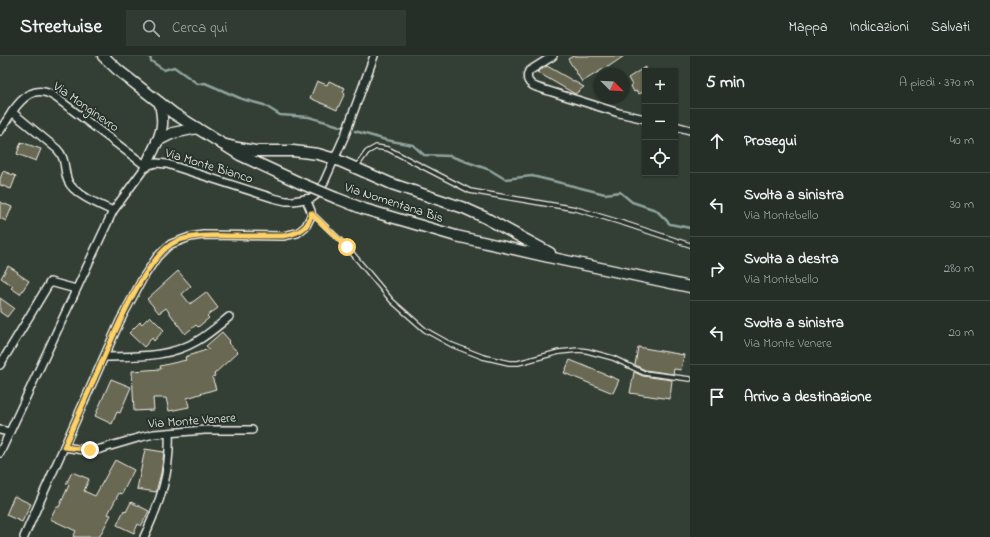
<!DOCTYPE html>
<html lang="it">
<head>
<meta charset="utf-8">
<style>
  :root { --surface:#262e28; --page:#323a34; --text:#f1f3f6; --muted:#a4a8a8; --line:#424a45 }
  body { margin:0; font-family:"Indie Flower",sans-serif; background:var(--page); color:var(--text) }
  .controls { position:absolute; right:12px; top:12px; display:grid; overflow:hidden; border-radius:0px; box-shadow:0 1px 3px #0004 }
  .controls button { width:36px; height:36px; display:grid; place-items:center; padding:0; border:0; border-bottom:1px solid var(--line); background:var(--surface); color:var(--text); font:20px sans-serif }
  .compass { position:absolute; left:594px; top:12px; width:36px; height:36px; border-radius:50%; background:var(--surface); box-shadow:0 1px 3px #0004; rotate:114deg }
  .stop { position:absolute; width:12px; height:12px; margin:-9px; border:3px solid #ffd166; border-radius:50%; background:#fff }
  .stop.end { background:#ffd166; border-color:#fff; box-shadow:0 1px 4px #0008 }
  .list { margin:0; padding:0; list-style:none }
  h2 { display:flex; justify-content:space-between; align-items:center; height:52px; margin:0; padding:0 16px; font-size:17px }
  h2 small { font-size:13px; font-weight:400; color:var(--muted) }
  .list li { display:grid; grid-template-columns:26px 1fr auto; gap:12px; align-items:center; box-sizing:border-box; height:64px; padding:0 16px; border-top:1px solid var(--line) }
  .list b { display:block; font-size:15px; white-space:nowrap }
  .list p { margin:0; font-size:13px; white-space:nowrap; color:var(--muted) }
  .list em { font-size:13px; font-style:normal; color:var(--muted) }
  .icon { flex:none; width:22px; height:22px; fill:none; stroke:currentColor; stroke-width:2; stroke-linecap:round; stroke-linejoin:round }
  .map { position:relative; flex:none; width:690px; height:481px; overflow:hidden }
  header { display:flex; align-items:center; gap:24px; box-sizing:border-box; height:56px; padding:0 20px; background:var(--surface); border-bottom:1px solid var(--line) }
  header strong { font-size:19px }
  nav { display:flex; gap:22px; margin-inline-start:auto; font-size:14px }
  .search { width:280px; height:36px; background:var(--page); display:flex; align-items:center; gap:10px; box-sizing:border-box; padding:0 14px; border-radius:0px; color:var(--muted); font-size:15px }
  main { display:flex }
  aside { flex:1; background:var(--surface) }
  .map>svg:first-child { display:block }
</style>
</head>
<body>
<header>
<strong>Streetwise</strong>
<div class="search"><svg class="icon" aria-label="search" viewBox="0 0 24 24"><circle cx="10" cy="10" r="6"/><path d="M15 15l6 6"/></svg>Cerca qui</div>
<nav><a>Mappa</a><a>Indicazioni</a><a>Salvati</a></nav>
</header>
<main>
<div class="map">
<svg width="690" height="481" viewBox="0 0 690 481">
  <rect width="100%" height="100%" fill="#333e35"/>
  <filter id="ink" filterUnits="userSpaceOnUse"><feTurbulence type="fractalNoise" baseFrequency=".025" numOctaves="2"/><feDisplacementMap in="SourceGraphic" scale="8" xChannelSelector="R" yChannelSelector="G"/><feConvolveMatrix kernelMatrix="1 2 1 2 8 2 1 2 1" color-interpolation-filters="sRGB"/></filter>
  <g filter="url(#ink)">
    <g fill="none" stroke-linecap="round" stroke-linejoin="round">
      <g stroke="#8ea49f" stroke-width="2.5">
        <polyline points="150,0 151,5 164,14 174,11 198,28 205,27 242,43 264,49 280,59 309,61 343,71"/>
        <polyline points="355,75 386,84 413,89 424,99 450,100 490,114 505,123 532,120 557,126 605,138 620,136 632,146 656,154 670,168 690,172"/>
      </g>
    </g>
    <g fill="#686853" stroke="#f4f1e8">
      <polygon points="573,0 624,0 608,11 608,10 582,26 568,3"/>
      <polygon points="547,10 584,31 575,38 537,16"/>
      <polygon points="645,11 645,35 639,38 637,35 634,36 631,30 632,29 628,22"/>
      <polygon points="317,25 327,29 329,25 345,32 343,36 345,37 337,54 310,42"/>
      <polygon points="21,86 41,93 36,105 17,98"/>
      <polygon points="3,115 16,120 11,133 0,129 0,123"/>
      <polygon points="0,146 12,151 6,165 0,162"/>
      <polygon points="8,210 18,216 17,217 29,225 20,238 11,232 13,230 1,222"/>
      <polygon points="178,215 191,230 182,238 190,248 206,236 218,252 207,260 209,262 198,271 196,269 185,278 166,252 159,257 147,243"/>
      <polygon points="0,242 14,252 7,261 0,256"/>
      <polygon points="150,260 164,274 154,285 152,282 144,291 129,277 140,266 142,268"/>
      <polygon points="222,276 230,285 228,287 238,296 214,318 215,320 212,321 216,333 187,342 189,351 169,355 166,342 153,342 154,354 134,355 132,315 161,313 160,310 186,304 185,301 209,293 206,290"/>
      <polygon points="638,291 684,299 681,314 674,313 673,318 645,314 635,309"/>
      <polygon points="570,304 619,324 613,337 564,317"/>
      <polygon points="634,316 643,320 672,324 670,343 630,337"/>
      <polygon points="111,323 131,331 120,357 117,356 112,368 95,360"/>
      <polygon points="145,393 164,396 161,417 156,436 137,433"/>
      <polygon points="115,404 134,414 122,438 119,437 108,458 111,459 99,481 73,481 76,475 50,463 56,451 59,451 69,429 66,428 72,416 89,423 84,435 95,440"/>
      <polygon points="14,440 31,448 22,466 6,459"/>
      <polygon points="131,446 149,455 141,470 138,468 134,477 117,469 124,454 126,456"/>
    </g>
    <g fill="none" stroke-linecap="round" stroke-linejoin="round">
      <g stroke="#f4f1e8" stroke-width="6">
        <g id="service">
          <polyline points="357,110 367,96 376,91 388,93 470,135 576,153 626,168 690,189"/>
          <polyline points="312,157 347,191 392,245 425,274 452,289 483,301 509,307 518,307 559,296 579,294 587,295 613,302 644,317 690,323"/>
        </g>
      </g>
      <g stroke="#f4f1e8" stroke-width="10">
        <g id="minor">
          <path d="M553,0l-24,15c-4,8 0,13 7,16l83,26 26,6"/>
          <path d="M12,56l45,37c10,10 6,20 11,32 5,13 32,24 45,30"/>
          <polyline points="675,70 690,74"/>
          <path d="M0,75c9,-14 24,-44 44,-39 5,1 10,4 14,7l88,67"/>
          <path d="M105,301c32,-1 63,1 92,-16 12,-7 22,-16 32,-24"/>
          <polyline points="0,309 50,226 76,233"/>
          <polyline points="0,374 9,376"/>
          <polyline points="64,391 84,394 97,394 141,381 154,378 205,374 252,374"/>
          <polyline points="0,397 113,155 146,110 156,107 167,108 273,142 286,145 293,145 312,142 316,139 321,133 345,79 374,0"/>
          <polyline points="24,481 120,265 143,222 157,201 167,191 171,188 190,181 203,179 283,180 297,177 300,175 306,170 311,160 311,155 306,143"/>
          <path d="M144,481c16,-34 27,-66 25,-104"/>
        </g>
      </g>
      <g stroke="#f4f1e8" stroke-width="13">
        <g id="secondary">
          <polyline points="103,0 119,15 173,57 240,99 300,127"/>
          <polyline points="157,85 173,77 197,72"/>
          <polyline points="222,88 238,92 255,95 293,95 318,98 335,103 392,128 464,152 484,161 550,197"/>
          <path d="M146,110c5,-13 15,-27 16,-41 1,-7 -1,-15 -2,-22"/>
          <polyline points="336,142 364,153 456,180 562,204 690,231"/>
        </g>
      </g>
      <use href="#service" stroke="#26332d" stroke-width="3.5"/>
      <use href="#minor" stroke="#26332d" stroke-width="7"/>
      <use href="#secondary" stroke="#26332d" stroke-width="10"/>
      <g stroke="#f4f1e8" stroke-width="13" stroke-linecap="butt">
        <polyline id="secondary-bridge" points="300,127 336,142"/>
      </g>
      <use href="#secondary-bridge" stroke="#26332d" stroke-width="10"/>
    </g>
  </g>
  <g fill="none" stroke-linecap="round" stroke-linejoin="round" filter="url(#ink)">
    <path stroke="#ffd166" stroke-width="5" d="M90,394l-26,-3c12,-27 24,-54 36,-81 14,-31 46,-112 77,-125 18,-7 36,-5 54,-5 18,0 35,0 52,0 14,-2 27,-8 28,-23l36,34"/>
  </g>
  <g text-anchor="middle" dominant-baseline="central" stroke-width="4" stroke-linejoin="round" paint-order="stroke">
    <g font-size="13" fill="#f4f1e8" stroke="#26332d">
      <text transform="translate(86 51) rotate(35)">Via Monginevro</text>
      <text transform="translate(209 110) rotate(17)">Via Monte Bianco</text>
      <text transform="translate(394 147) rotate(18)">Via Nomentana Bis</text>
      <text transform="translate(192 365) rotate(-4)">Via Monte Venere</text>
    </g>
  </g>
</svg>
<div class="controls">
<button>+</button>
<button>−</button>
<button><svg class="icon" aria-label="locate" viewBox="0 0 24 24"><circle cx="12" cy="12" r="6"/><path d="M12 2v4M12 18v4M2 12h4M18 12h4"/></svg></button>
</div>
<svg class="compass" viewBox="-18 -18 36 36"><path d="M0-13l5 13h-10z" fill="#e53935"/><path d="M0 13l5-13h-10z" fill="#a4a8a8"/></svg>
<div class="stop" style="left:347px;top:191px"></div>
<div class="stop end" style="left:90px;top:394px"></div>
</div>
<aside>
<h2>5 min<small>A piedi · 370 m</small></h2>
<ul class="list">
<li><svg class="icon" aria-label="ahead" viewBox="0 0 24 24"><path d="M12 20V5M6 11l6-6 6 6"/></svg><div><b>Prosegui</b></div><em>40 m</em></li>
<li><svg class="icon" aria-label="left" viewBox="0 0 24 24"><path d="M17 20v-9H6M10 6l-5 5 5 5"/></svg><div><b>Svolta a sinistra</b><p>Via Montebello</p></div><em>30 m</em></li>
<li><svg class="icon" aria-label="right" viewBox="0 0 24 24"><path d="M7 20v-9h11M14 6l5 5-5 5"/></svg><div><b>Svolta a destra</b><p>Via Montebello</p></div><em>280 m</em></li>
<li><svg class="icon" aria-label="left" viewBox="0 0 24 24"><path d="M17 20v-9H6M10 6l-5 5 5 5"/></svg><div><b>Svolta a sinistra</b><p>Via Monte Venere</p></div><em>20 m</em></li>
<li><svg class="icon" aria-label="arrive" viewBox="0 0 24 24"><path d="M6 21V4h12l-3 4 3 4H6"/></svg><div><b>Arrivo a destinazione</b></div></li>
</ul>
</aside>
</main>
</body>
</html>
